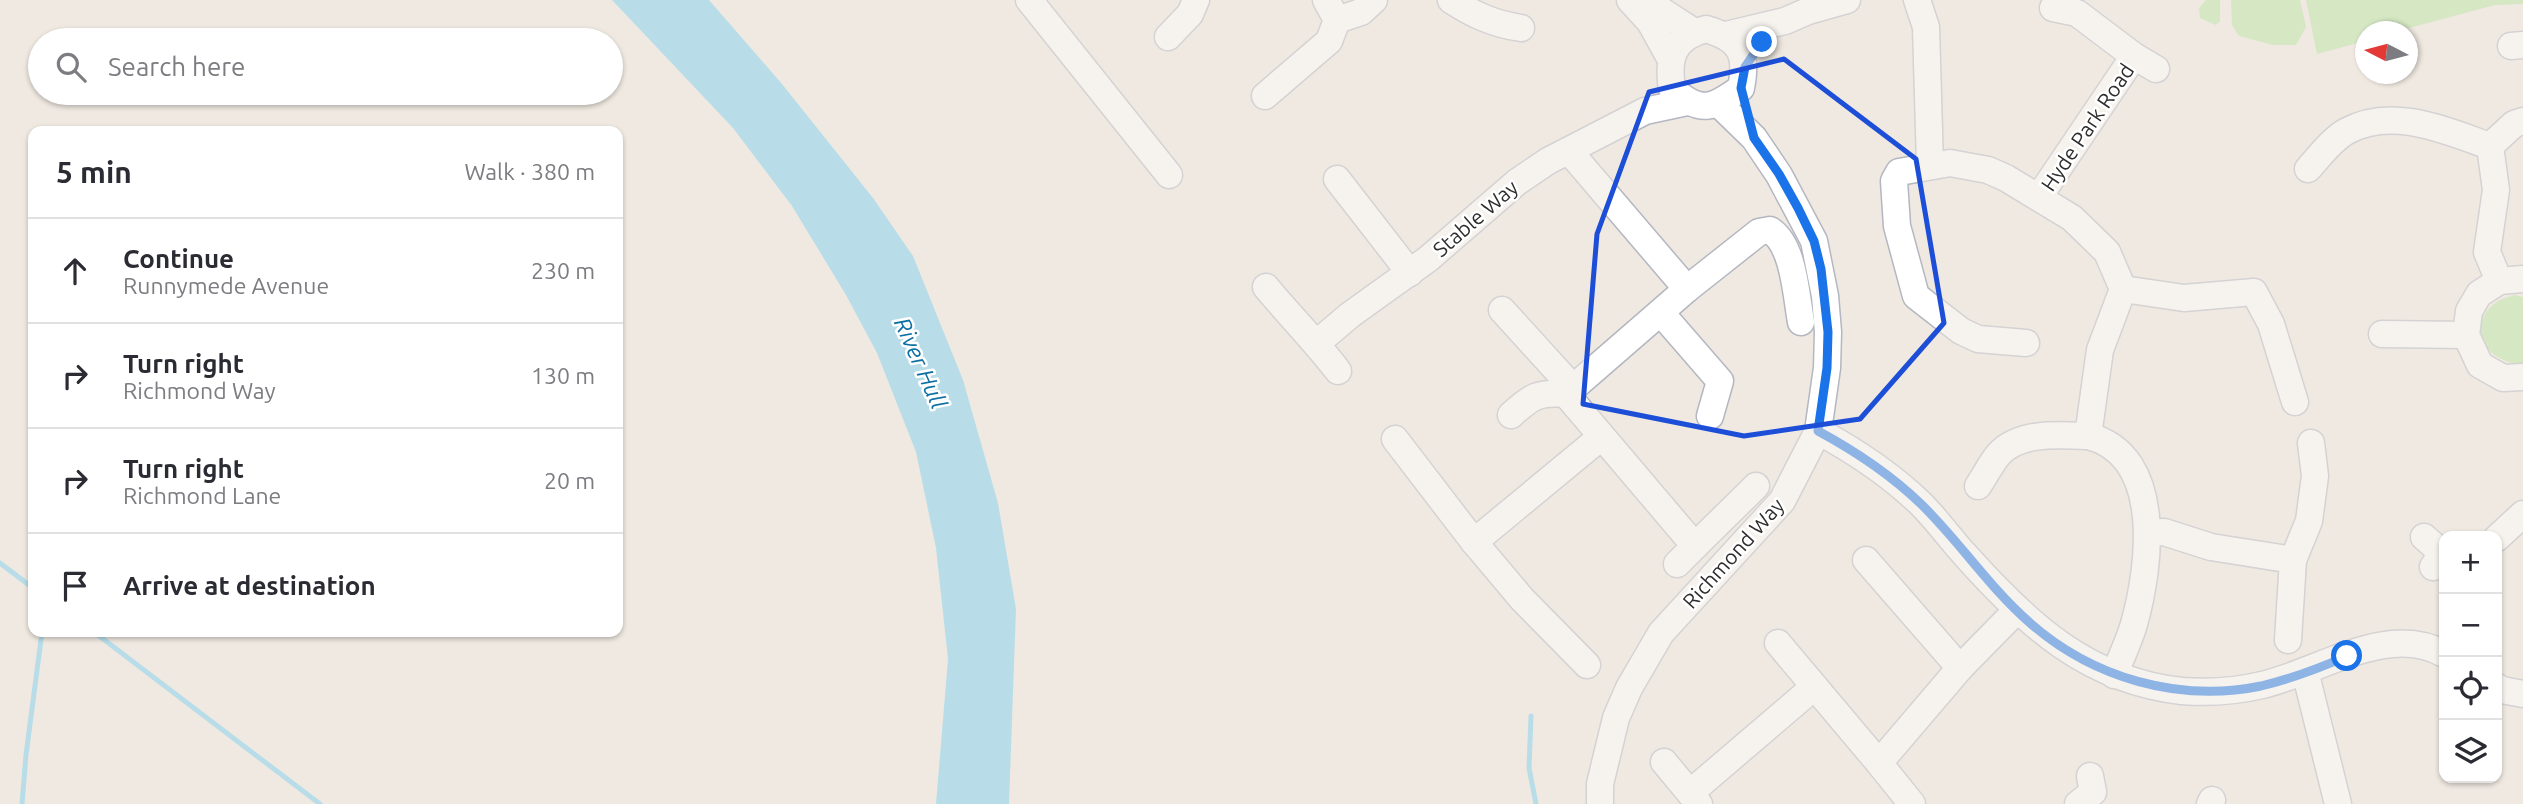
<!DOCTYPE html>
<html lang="en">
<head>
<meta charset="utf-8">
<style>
  :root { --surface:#fff; --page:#f7f7f7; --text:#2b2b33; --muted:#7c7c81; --line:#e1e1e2 }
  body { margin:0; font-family:Ubuntu,sans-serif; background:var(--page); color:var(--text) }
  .controls { position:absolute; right:21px; bottom:21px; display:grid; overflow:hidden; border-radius:14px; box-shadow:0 2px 5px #0004 }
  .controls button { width:63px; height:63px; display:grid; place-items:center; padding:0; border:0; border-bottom:2px solid var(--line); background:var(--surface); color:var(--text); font:35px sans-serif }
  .compass { position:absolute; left:2355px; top:21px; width:63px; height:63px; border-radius:50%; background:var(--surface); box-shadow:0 2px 5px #0004; rotate:276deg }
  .stop { position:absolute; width:21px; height:21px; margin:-16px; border:5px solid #1a73e8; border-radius:50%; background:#fff }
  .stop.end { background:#1a73e8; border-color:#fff; box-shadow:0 2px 7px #0008 }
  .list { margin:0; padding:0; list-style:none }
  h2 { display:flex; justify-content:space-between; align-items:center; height:91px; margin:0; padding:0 28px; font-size:30px }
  h2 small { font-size:23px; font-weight:400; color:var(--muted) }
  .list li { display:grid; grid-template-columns:46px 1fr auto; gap:21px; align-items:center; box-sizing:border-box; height:105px; padding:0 28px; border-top:2px solid var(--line) }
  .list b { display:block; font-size:26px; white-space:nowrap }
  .list p { margin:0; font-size:23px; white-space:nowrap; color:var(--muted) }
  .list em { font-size:23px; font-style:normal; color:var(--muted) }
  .icon { flex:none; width:38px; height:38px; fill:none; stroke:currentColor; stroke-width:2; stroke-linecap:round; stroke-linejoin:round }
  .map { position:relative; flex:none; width:2523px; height:804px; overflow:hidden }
  .search { position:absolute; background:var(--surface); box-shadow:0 2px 5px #0004; left:28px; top:28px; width:595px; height:77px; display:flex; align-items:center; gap:18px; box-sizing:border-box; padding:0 24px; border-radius:38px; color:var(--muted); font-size:26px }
  .panel { position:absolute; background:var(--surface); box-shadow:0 2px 5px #0004; left:28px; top:126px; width:595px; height:511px; border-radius:14px }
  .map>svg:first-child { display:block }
</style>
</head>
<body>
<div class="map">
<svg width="2523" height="804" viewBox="0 0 2523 804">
  <rect width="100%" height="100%" fill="#efe9e1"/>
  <g fill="#b6e59e">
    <polygon points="2206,0 2220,0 2220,21 2216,25 2200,18 2199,8"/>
    <polygon points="2231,0 2300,0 2306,27 2296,45 2273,45 2239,36 2232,25"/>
    <polygon points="2306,0 2523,0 2523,4 2495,5 2398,31 2366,32 2365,41 2317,54"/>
    <path d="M2515,295l8,2v67c-35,0 -59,-36 -29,-60 6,-5 14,-7 21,-9z"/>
  </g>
  <polygon fill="#75cff0" points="612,0 709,0 782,84 873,198 913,256 963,380 998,503 1016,609 1009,804 936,804 948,659 936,548 916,452 877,353 846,295 792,206 733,128"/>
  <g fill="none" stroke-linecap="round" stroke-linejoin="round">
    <g stroke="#75cff0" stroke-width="5">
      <polyline points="0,563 33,588"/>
      <polyline points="94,632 320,804"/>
      <polyline points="1531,716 1529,768 1536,804"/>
      <polyline points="22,804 26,755 42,632"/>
    </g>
    <g stroke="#b4b7c1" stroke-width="29">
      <g id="minor">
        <polyline points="1029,0 1169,175"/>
        <path d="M1451,0c23,15 43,24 70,28"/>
        <polyline points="1630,0 1650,22 1670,58"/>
        <polyline points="1645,0 1694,32"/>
        <polyline points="1917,0 1926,27 1930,166"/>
        <polyline points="2053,8 2077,13 2134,56 2156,69"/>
        <polyline points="1337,20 1361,12 1374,0"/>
        <path d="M1706,29c34,10 42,24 35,59 -29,21 -40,26 -69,1 -5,-32 1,-51 34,-60z"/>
        <polyline points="1726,35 1785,21 1808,11 1847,0"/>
        <polyline points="1168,37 1190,14 1196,0"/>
        <polyline points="2511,46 2523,45"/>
        <polyline points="1265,96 1329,41 1337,20 1326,0"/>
        <polyline points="2490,146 2496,190 2487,252 2499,281"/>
        <polyline points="1569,151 1687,289 1566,394 1695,546 1756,486"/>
        <path d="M2308,169c12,-13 23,-29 39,-38 46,-25 99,0 143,15l24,-22 9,-3"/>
        <polyline points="1337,179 1410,273"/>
        <polyline points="2039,197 2134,56"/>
        <polyline points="2523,279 2499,281 2479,294 2469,311 2466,335 2480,365 2503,378 2523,377"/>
        <path d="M1266,287c24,29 50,55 72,84"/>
        <path d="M1687,289l72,-57 11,-2c24,15 26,65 31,92"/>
        <polyline points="2123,289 2184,298 2254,292 2271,324 2295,402"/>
        <polyline points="1502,310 1573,388"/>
        <polyline points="1661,313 1720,381 1710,416"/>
        <polyline points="2382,334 2466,335"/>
        <polyline points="1317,343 1350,315 1428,259 1517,182 1548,161 1645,111 1687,102"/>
        <path d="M2026,343l-48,-4 -17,-8 -45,-35 -19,-70 -3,-45 5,-9 51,-9 38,7 18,8 66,40 35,34 16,37 -23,61 -12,86c77,19 62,131 46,188 -5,17 -13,34 -20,51"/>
        <path d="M1511,415c21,-19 27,-23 55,-21"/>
        <path d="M1818,431c37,20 73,44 103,73 17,17 30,36 46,53 60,67 121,124 215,134 26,2 55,0 80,-6 57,-13 126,-63 182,-31"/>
        <polyline points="1395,439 1474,542 1601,437"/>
        <path d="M1978,486c7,-10 13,-23 21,-32 21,-23 62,-19 89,-18"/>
        <polyline points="2148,533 2164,532 2211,547 2293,560"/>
        <polyline points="2424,537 2442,553 2433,567"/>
        <polyline points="2497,538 2523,514"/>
        <polyline points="1474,542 1522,599 1587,665"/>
        <polyline points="1866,560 1960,668"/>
        <polyline points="1677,564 1695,546"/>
        <polyline points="2288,640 2293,560 2309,521 2315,476 2311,443"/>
        <polyline points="1778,643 1879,763"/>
        <polyline points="2305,671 2338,804"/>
        <polyline points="2497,687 2502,690 2523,694"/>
        <polyline points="1664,762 1699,804"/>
        <polyline points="1690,793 1814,687"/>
        <polyline points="1600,804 1600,784 1616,718 1629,688 1661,633 1782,501 1818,431 1827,368 1828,332 1825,296 1814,241 1779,175 1754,138 1719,104"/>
        <polyline points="1912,804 1879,763 1960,668 2017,610"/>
        <polyline points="2078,804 2093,792 2090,776"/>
        <polyline points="2210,804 2212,800"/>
      </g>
    </g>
    <use href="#minor" stroke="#fff" stroke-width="26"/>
  </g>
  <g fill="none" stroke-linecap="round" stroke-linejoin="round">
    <path stroke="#1a73e8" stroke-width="9" d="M1762,42l-17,25 -4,21 13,50 25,36 19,34 16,33 7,28 7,63 -1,36 -9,63c37,20 73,44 103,73 38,37 68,83 108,118 63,56 150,81 232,64 29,-7 59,-18 86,-30"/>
  </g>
  <path d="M0 0H2523V804H0ZM1784,59l132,100 28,164 -84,96 -116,17 -161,-32 14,-170 52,-142z" fill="#efe9e1" fill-opacity=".55" fill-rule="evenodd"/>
  <path fill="none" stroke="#1d4ed8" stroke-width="5" stroke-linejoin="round" d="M1784,59l132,100 28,164 -84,96 -116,17 -161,-32 14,-170 52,-142z"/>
  <g text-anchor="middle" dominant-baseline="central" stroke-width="5" stroke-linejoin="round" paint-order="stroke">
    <g font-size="21" fill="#2e2e2e" stroke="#fff">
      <text transform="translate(2087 127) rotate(-56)">Hyde Park Road</text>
      <text transform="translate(1475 218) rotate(-41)">Stable Way</text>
      <text transform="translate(1733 553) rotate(-48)">Richmond Way</text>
    </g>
    <g font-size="23" font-style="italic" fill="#0d6fa3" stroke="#fff">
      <text transform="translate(921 363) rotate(66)">River Hull</text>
    </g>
  </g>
</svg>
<div class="controls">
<button>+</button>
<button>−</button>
<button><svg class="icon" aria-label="locate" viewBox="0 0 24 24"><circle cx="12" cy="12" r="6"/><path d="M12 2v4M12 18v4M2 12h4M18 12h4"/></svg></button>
<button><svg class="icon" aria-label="layers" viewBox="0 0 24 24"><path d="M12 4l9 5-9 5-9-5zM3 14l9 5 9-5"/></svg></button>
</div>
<svg class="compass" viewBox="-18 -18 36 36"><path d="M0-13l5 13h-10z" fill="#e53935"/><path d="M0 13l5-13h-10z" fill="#7c7c81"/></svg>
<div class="stop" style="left:2347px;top:656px"></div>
<div class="stop end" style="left:1762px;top:42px"></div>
<div class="search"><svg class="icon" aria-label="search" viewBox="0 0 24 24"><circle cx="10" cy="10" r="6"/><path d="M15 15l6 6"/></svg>Search here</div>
<section class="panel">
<h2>5 min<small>Walk · 380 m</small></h2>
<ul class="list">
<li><svg class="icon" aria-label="ahead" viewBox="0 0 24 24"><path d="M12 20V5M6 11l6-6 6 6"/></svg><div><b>Continue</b><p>Runnymede Avenue</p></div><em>230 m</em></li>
<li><svg class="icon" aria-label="right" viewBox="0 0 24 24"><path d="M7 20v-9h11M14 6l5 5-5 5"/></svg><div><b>Turn right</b><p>Richmond Way</p></div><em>130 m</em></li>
<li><svg class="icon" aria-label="right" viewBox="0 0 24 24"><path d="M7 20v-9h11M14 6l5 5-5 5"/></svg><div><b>Turn right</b><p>Richmond Lane</p></div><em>20 m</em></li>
<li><svg class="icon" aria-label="arrive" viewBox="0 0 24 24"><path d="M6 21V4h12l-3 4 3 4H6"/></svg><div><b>Arrive at destination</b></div></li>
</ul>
</section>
</div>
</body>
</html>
